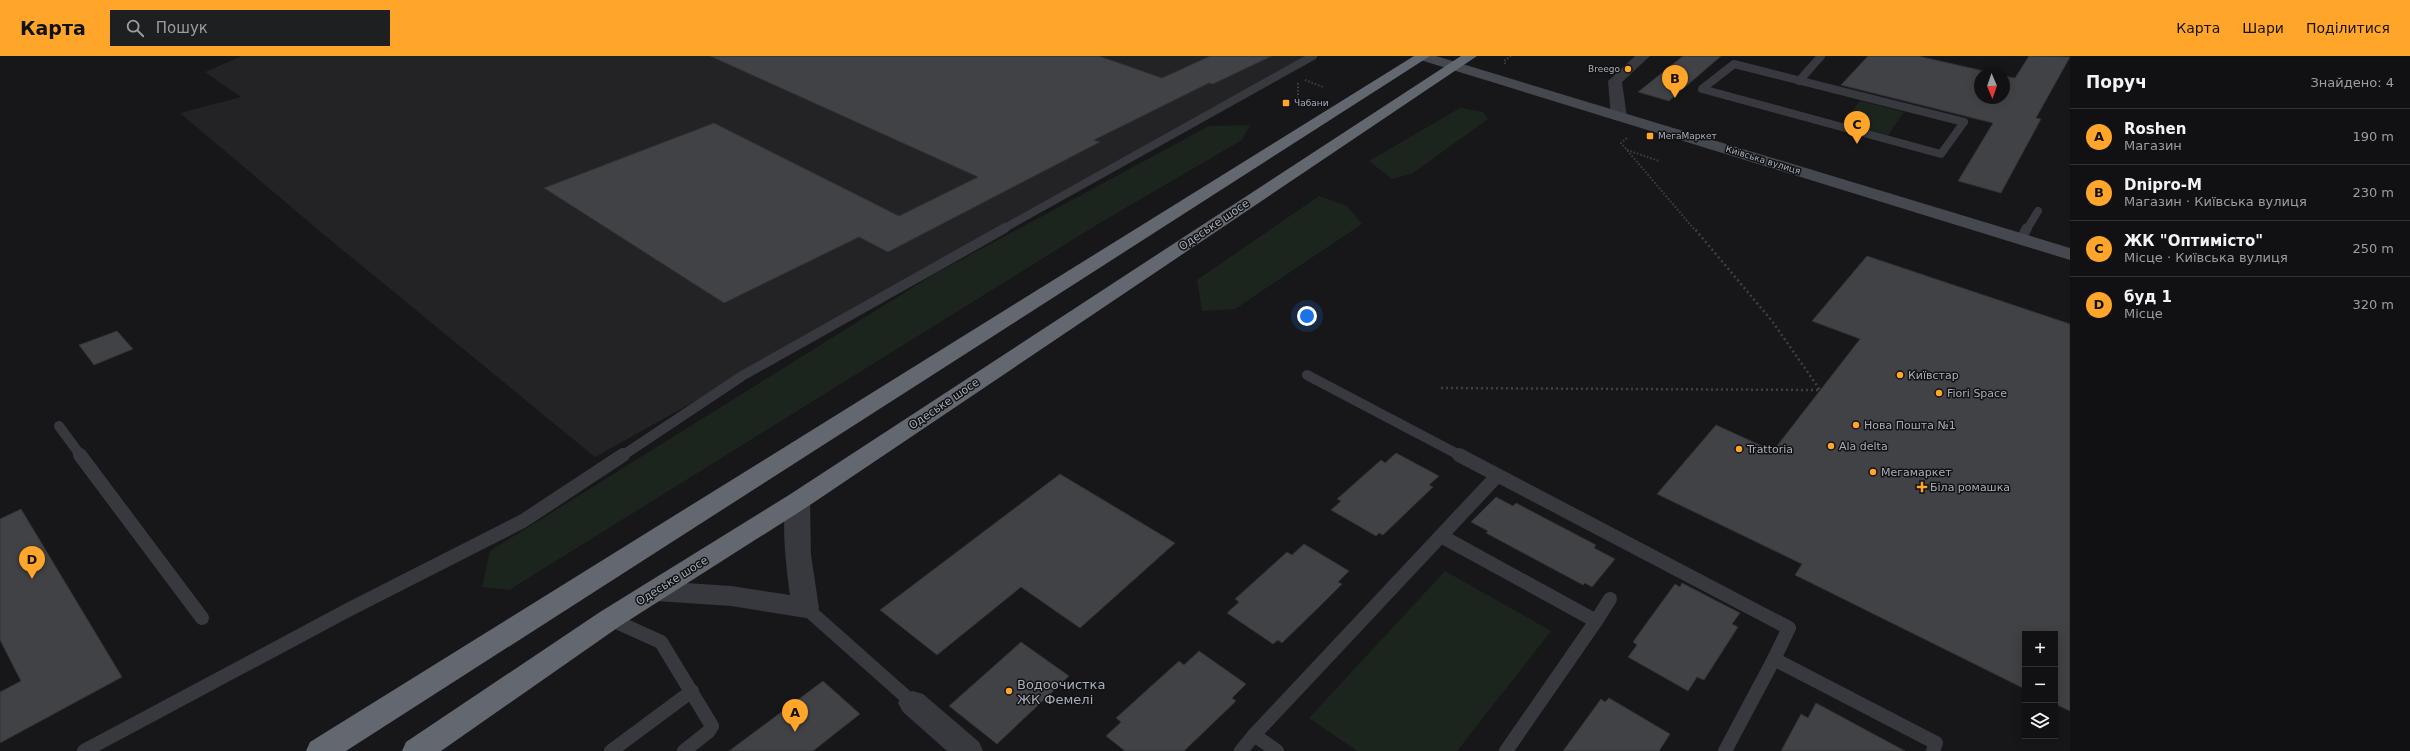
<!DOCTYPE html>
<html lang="uk">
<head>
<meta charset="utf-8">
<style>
  :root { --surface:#111113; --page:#1e1f21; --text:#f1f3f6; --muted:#9c9da0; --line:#303133; --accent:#ffa529 }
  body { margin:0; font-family:"DejaVu Sans",sans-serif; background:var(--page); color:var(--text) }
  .controls { position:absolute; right:12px; bottom:12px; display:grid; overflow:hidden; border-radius:0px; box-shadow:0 2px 10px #0003 }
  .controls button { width:36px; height:36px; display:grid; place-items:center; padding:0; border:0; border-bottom:1px solid var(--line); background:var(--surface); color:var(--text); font:20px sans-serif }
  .compass { position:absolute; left:1974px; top:12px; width:36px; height:36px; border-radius:50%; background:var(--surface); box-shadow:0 2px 10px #0003; rotate:178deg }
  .you { position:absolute; left:1307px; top:260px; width:14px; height:14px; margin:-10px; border:3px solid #fff; border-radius:50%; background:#1a73e8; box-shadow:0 0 0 6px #1a73e833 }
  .badge { display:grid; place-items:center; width:26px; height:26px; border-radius:50%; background:var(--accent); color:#111; font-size:13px; font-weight:700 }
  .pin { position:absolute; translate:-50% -33px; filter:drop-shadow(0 1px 2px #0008) }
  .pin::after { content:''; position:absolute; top:21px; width:14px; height:12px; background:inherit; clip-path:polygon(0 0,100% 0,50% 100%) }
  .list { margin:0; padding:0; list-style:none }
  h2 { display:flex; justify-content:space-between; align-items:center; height:52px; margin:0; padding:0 16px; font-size:17px }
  h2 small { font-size:13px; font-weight:400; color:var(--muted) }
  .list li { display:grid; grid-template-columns:26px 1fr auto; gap:12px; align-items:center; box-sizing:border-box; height:56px; padding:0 16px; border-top:1px solid var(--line) }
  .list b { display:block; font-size:15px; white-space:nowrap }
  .list p { margin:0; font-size:13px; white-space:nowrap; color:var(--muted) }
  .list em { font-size:13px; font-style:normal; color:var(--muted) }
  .icon { flex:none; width:22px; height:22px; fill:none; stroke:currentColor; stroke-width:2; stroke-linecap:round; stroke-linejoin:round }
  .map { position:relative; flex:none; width:2070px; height:695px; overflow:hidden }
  header { display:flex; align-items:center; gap:24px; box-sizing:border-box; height:56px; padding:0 20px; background:var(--accent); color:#111 }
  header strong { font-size:19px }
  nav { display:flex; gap:22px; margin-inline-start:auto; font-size:14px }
  .search { width:280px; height:36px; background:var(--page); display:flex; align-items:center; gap:10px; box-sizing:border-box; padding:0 14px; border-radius:0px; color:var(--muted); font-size:15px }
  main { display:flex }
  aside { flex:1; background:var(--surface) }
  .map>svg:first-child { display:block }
</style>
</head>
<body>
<header>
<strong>Карта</strong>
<div class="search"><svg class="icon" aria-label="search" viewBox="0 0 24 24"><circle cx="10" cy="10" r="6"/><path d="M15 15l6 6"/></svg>Пошук</div>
<nav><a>Карта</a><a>Шари</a><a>Поділитися</a></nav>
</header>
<main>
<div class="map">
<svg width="2070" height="695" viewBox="0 0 2070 695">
  <rect width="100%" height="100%" fill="#171719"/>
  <polygon fill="#232326" points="242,0 1313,0 595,401 328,182 180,57 241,41 205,16"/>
  <g fill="#1c251d">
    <polygon points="1860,45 1904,56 1888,79 1842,67"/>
    <polygon points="1460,52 1483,56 1488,63 1413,117 1392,123 1369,105"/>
    <polygon points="1250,69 1242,84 1098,168 509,534 482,531 490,495 931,220 1209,70"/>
    <polygon points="1319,140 1347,150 1362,168 1235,253 1202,255 1197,224"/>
    <polygon points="1445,515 1551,575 1457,695 1357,695 1309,662"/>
  </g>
  <g fill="#414246" stroke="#313135">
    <polygon points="710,0 1099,0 1162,22 1210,0 1272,0 1213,28 1209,27 1094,84 1100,86 888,196 859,181 724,247 544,132 714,67 899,160 978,121"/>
    <polygon points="1683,0 1721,0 1669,45 1638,36"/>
    <polygon points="1868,0 1918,0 1997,18 1980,18 1980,42 2004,42 2004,20 2015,22 2029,0 2070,1 2036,62 2041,63 2001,137 1958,125 1993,67 1841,29"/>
    <polygon points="1867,200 2070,268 2070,655 2055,648 2055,578 2025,578 2025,633 1795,519 1802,508 1657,438 1716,369 1773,395 1860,283 1812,265"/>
    <polygon points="117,275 133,293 94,309 79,289"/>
    <polygon points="1396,397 1439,420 1429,429 1433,431 1383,479 1379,477 1376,480 1331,454 1341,445 1337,443 1381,404 1385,407"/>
    <polygon points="1060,418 1175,487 1080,572 1021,531 937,599 880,554"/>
    <polygon points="1496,441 1513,450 1516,447 1596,489 1594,492 1615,503 1592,531 1585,527 1583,529 1486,477 1488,475 1471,466"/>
    <polygon points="21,453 122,621 0,687 0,636 21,625 0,584 0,463"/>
    <polygon points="1304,488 1349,515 1338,526 1342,528 1321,549 1282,587 1278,584 1273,588 1227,557 1239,546 1235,543 1287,496 1292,499"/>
    <polygon points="1682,527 1740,557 1732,568 1738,571 1704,624 1697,621 1688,635 1628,601 1637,589 1633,586 1648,565 1675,528 1680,531"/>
    <polygon points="1021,586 1069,620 997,688 949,650"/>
    <polygon points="1199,595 1246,628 1232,642 1236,645 1184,695 1125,695 1106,680 1121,666 1116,662 1179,605 1184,609"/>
    <polygon points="823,625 860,658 813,695 729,695"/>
    <polygon points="1609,642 1670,678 1659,695 1563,695 1601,643 1605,646"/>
    <polygon points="1816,647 1905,695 1781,695 1801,658 1808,662"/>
  </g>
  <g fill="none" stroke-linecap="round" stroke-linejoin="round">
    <g stroke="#3d4046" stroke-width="2" stroke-dasharray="1.5 2" stroke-linecap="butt">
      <polyline points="1505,8 1504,5 1511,0"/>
      <polyline points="1305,24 1323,31"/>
      <polyline points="1298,27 1298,43"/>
      <polyline points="1627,82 1621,87 1694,173"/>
      <polyline points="1627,94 1659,105"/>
    </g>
    <polyline stroke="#3d4046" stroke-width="2.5" stroke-dasharray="2 3" stroke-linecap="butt" points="1441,332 1820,334 1772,265 1694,172"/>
    <g stroke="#37393f" stroke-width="8">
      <polygon points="1734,8 1964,66 1941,98 1702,33"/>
      <polyline points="1799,25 1821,0"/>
      <polyline points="1003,173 1313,0"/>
      <polyline points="2027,173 2038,155"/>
    </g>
    <g stroke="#37393f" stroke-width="10">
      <polyline points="2021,183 2027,172"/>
      <polyline points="1307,319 1461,400"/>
      <polyline points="59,370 81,400"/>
      <polyline points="622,400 742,320 1005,172"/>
    </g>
    <g stroke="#37393f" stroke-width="14">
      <polyline points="80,399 202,562"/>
      <polyline points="1459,399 1789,572 1774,603 1936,687 1933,695"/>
      <polyline points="1441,480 1596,565 1506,695"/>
      <polyline points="806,552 913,647"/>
      <polyline points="610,563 661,586 712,670 708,676 684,695"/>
      <polyline points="1596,565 1610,543"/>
      <polyline points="84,695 348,554 523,465 623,399"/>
      <polyline points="611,695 692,635"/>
      <polyline points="1241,695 1254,679"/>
      <polyline points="1277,695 1254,679 1497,420"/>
      <polyline points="1725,695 1774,603"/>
    </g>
    <g fill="#37393f" fill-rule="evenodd">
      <polygon points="1635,0 1650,0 1622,26 1627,61 1624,64 1614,64 1611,61 1608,25"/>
      <path d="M798,437l9,2 3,6 1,54 8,53 -3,7 -10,3 -75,-12 -75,-5 -9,-3 -4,-7 4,-7 9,-3 75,5 59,9c-3,-23 -11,-82 -1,-100z"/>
      <polygon points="913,635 923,638 979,686 983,695 947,695 903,656 898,647 903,638"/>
    </g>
    <polygon fill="#45484f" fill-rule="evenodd" points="1415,0 1436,0 2070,192 2070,204 1417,3"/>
    <g fill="#636770" fill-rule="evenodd">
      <polygon points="1414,0 1430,0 346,695 306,695 310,686"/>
      <polygon points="1461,0 1477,0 807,451 620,570 441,695 402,695 406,686 600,556 789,439"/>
    </g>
  </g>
  <g fill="#ffa529" stroke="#121214" stroke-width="1.5">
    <circle cx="1628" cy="13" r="4"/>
    <rect x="1282" y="43" width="8" height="8" rx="2"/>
    <rect x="1646" y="76" width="8" height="8" rx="2"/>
    <circle cx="1900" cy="319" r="4"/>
    <circle cx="1939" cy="337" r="4"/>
    <circle cx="1856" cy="369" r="4"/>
    <circle cx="1831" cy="390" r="4"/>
    <circle cx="1739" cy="393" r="4"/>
    <circle cx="1873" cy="416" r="4"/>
    <path d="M1920 425h4v4h4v4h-4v4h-4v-4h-4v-4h4z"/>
    <circle cx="1009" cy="635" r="4"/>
  </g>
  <g text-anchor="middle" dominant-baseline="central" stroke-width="3" stroke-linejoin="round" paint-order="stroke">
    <g font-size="9" fill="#a8afba" stroke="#121214" text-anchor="start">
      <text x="1620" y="13" text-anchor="end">Breego</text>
      <text x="1294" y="47">Чабани</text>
      <text x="1658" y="80">МегаМаркет</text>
    </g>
    <g font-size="9" fill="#a8afba" stroke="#121214">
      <text transform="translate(1763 104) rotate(17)">Київська вулиця</text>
    </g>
    <g font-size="11" fill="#a8afba" stroke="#121214">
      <text transform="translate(1214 169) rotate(-34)">Одеське шосе</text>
      <text transform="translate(944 348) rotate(-34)">Одеське шосе</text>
      <text transform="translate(672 525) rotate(-32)">Одеське шосе</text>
    </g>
    <g font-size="11" fill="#a8afba" stroke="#121214" text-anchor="start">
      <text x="1908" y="319">Київстар</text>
      <text x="1947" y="337">Fiori Space</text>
      <text x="1864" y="369">Нова Пошта №1</text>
      <text x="1839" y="390">Ala delta</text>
      <text x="1747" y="393">Trattoria</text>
      <text x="1881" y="416">Мегамаркет</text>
      <text x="1930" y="431">Біла ромашка</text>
    </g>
    <g font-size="13" fill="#a8afba" stroke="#121214" text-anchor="start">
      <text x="1017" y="628">Водоочистка<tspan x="1017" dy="15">ЖК Фемелі</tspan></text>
    </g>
  </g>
</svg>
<div class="controls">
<button>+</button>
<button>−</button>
<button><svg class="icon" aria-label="layers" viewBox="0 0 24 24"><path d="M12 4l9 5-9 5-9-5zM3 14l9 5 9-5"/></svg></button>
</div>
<svg class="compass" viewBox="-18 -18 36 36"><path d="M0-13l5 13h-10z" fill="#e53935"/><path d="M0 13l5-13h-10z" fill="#9c9da0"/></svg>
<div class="you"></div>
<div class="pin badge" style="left:795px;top:676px">A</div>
<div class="pin badge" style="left:1675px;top:42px">B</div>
<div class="pin badge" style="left:1857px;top:88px">C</div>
<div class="pin badge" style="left:32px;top:523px">D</div>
</div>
<aside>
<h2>Поруч<small>Знайдено: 4</small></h2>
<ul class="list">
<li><span class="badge">A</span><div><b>Roshen</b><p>Магазин</p></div><em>190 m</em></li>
<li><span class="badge">B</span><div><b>Dnipro-M</b><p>Магазин · Київська вулиця</p></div><em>230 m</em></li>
<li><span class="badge">C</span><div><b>ЖК &quot;Оптимісто&quot;</b><p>Місце · Київська вулиця</p></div><em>250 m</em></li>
<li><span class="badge">D</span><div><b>буд 1</b><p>Місце</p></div><em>320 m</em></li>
</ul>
</aside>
</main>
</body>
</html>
